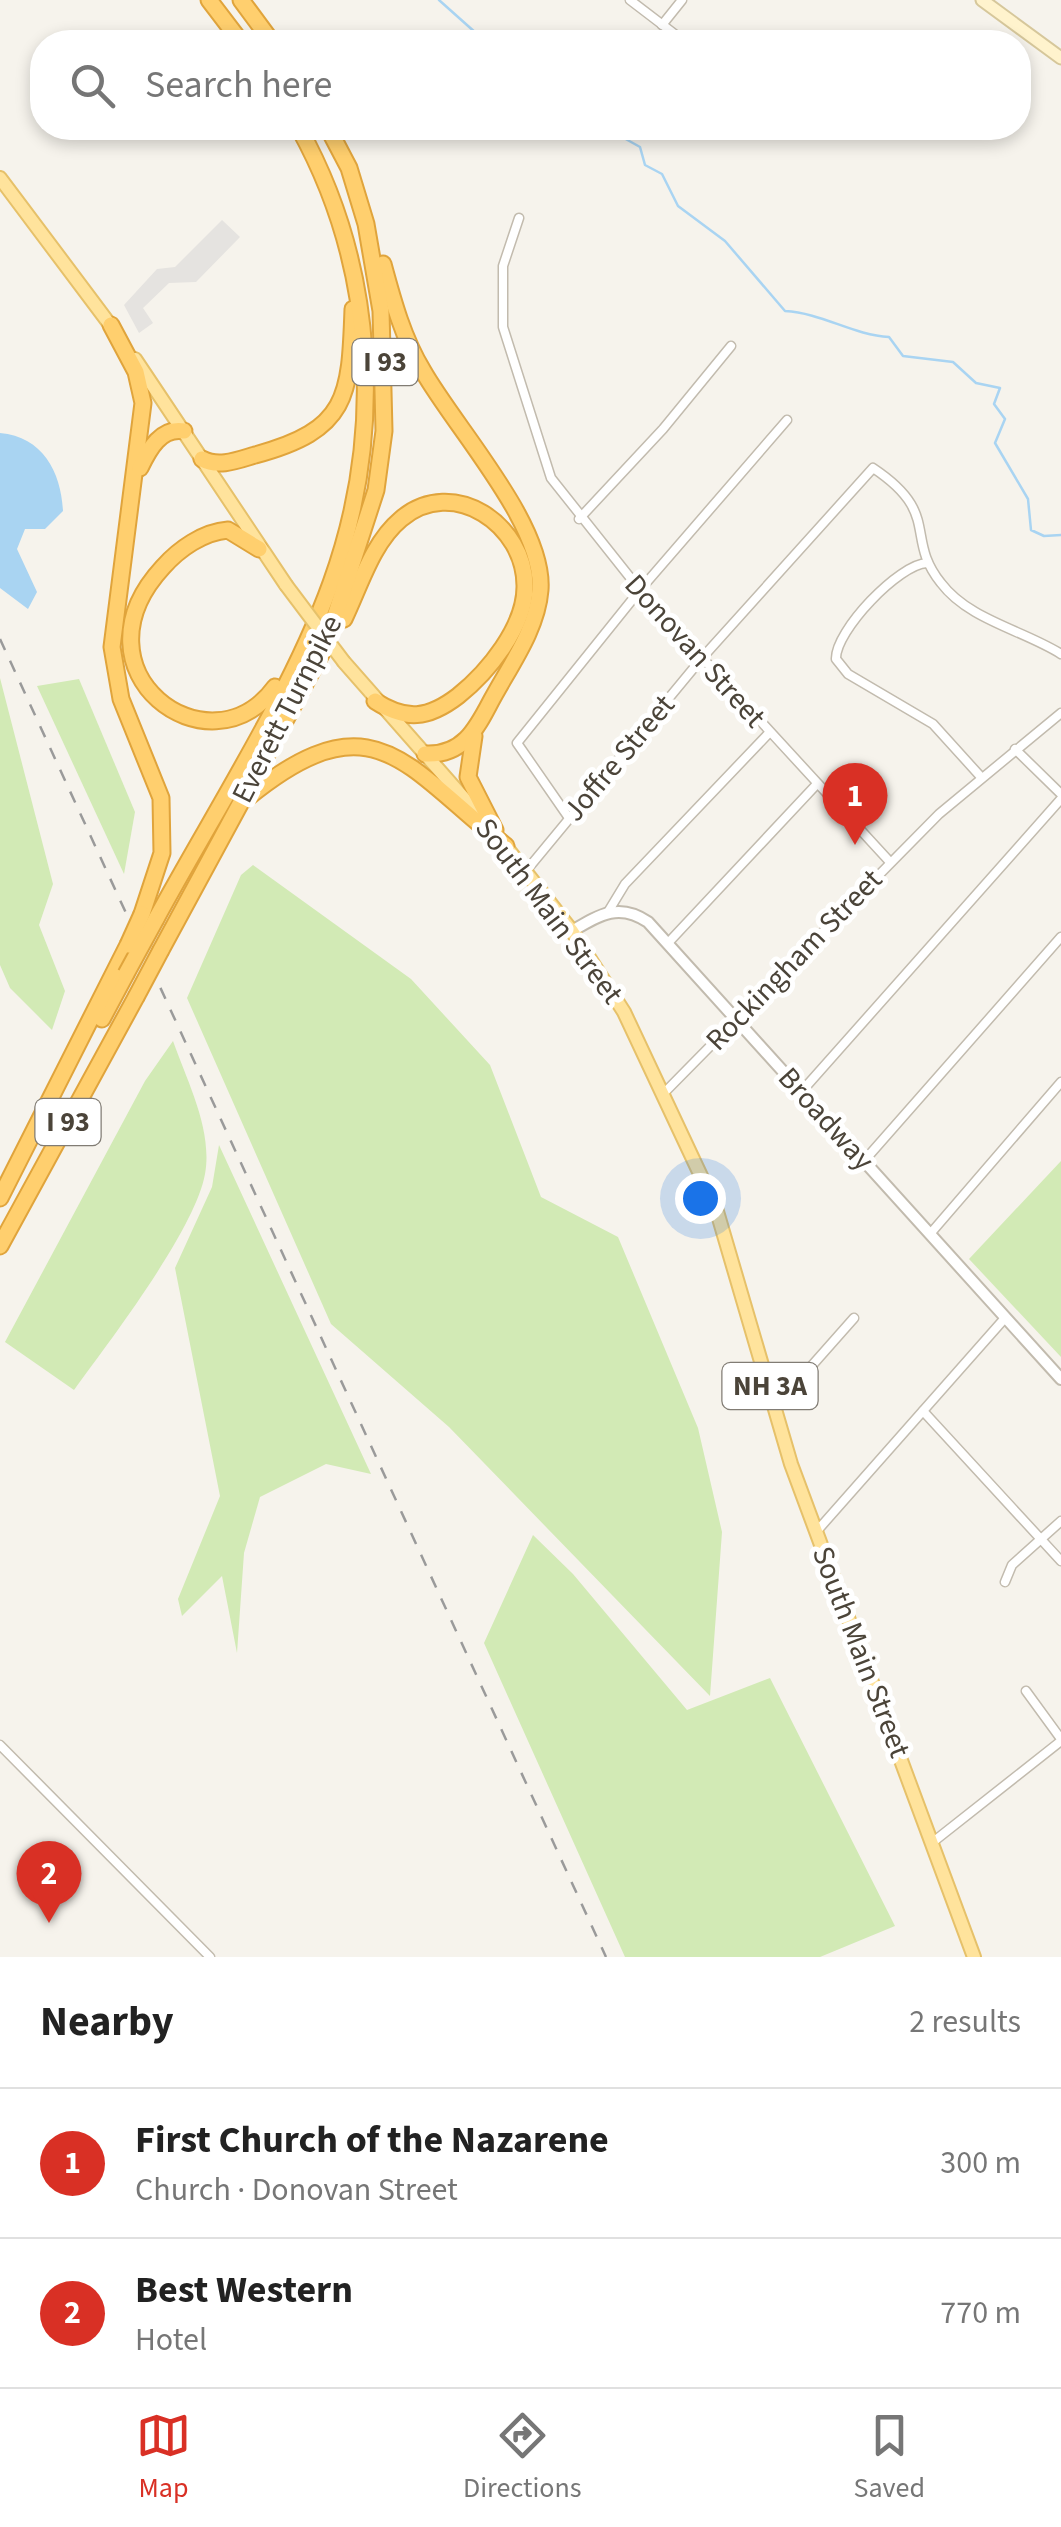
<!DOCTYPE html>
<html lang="en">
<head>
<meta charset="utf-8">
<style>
  :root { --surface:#fff; --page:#f6f6f6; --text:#222; --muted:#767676; --line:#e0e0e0; --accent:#d93025 }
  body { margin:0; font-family:"Source Sans 3",sans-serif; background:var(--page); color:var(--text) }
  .you { position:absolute; left:700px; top:1198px; width:35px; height:35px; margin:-25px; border:8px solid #fff; border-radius:50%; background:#1a73e8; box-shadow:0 0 0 15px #1a73e833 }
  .badge { display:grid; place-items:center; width:65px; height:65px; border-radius:50%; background:var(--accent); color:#fff; font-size:32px; font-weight:700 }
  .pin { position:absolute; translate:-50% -82px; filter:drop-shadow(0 2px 5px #0008) }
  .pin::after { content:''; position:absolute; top:52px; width:35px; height:30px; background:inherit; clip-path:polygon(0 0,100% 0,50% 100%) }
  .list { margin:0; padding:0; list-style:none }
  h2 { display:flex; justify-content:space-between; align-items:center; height:130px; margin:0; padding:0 40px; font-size:42px }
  h2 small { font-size:32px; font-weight:400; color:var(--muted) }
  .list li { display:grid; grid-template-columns:65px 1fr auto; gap:30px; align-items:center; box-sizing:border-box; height:150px; padding:0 40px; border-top:2px solid var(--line) }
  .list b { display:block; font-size:38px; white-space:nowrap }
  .list p { margin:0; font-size:32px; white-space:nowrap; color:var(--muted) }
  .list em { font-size:32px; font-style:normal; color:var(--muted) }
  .icon { flex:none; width:55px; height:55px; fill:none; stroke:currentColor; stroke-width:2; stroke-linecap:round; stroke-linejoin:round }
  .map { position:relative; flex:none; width:1061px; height:1957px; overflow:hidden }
  .search { position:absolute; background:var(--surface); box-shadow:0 5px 15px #0003; left:30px; right:30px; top:30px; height:110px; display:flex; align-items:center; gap:25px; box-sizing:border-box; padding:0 35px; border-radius:40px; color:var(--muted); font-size:38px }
  .sheet { height:430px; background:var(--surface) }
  nav { display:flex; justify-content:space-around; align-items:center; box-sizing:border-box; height:140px; border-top:2px solid var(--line); background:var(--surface); font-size:28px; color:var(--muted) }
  nav a { display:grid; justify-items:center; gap:5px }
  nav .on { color:var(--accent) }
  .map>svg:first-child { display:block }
</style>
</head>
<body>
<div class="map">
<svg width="1061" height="1957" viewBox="0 0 1061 1957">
  <rect width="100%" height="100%" fill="#f6f3ec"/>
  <g fill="#d2eab5">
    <polygon points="0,678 53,884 39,925 65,991 52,1030 10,988 0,965"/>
    <polygon points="79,679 135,812 124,874 37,686"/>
    <polygon points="253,865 411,979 490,1065 541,1197 618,1237 698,1428 722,1532 710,1696 449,1427 331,1324 187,998 241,875"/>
    <path d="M173,1041c14,40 40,89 32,133 -10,56 -96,168 -131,216l-69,-48 140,-261z"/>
    <polygon points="219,1145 371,1474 326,1464 260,1497 244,1553 237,1653 222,1576 182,1616 178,1599 220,1496 175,1268 212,1187"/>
    <polygon points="1061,1161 1061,1357 969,1259"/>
    <polygon points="533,1535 573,1574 687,1710 770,1678 895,1926 820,1957 625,1957 484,1643"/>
  </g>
  <polygon fill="#e5e3e0" points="222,220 240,237 196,282 169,283 143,308 153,323 139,333 124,305 157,269 175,267"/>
  <path fill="#a9d4f2" d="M0,433c43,4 61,39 63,78l-18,18h-20l-8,20 20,43 -9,17 -28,-21z"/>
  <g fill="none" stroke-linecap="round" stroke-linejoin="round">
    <g stroke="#a9d4f2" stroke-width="2.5">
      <polyline points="439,0 486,42"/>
      <path d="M606,128l34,19 5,18 17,9 16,32 47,35 60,70c37,2 68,24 104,26l14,19 50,6 23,21 24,5 -6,16 11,15 -10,24 33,56 3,31 13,6 17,-1"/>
    </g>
    <g stroke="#c2bbae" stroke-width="11">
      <g id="minor">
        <polyline points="630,0 685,42"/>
        <polyline points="662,25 682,0"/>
        <polyline points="519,218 503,266 503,327 551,478 640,590 890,862"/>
        <polyline points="579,519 663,429 731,346"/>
        <path d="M927,563c-28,1 -92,68 -91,96l12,15 85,50 48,53"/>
        <polyline points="1015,749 1061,794"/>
        <polyline points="569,818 517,743 640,590 787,420"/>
        <path d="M526,871l176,-213 171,-190c69,46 31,69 68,115 28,37 82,47 120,71"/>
        <polyline points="608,912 625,884 769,733"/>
        <polyline points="668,943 816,785"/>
        <polyline points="802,1091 1061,799"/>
        <polyline points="665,1092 939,814 1061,713"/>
        <polyline points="864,1161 1061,937"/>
        <polyline points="930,1234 1061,1082"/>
        <polyline points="769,1384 808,1370 854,1318"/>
        <polyline points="923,1411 1061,1561"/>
        <polyline points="816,1532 1005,1318"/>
        <polyline points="1005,1582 1012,1565 1061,1521"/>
        <polyline points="1026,1691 1061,1739"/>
        <polyline points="0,1745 210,1957"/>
        <polyline points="933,1842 1061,1741"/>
      </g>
    </g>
    <g stroke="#c2bbae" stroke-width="14">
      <path id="tertiary" d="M572,931c27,-16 47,-29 76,-9l413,457"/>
    </g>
    <g stroke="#d6c79b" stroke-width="15">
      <polyline id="secondary" points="982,0 1061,58"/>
    </g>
    <g stroke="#e6c16a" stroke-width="16">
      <g id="primary">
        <polyline points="0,178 114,330"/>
        <polyline points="135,359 286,585"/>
        <polyline points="344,662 483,820"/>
        <polyline points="500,839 572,931 624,1012 716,1208 791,1464 974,1957"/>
      </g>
    </g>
    <g stroke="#e0a43c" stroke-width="19">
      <g id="motorway">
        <polyline points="209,0 241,42"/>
        <polyline points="241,0 272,42"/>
        <path d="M383,264c10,37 20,74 40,107 33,58 122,154 117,219 -3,40 -31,77 -49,111 -15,29 -29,55 -66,53"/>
        <polyline points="111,325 136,372 143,403 112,647 121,699 161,798 162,853 142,914"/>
        <path d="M202,459c17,9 36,1 53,-4 93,-25 95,-58 98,-146"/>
        <path d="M140,468c9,-19 21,-41 44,-37"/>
        <path d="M259,549l-31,-19c-25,2 -49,19 -65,37 -96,104 46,210 112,120"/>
        <path d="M344,619c16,-33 28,-76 57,-100 52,-44 125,6 124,68 0,40 -37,85 -67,109 -30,23 -52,25 -83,5"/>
        <polyline points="474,736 468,777 495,830"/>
        <path d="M246,799c128,-105 159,-32 260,47"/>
        <path d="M156,919c57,-105 135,-225 175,-336 54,-149 45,-316 -32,-455"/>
        <polyline points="161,950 325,647 376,490 384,431 381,311 366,224 349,168 328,128"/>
        <polyline points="102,1019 126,974"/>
        <polyline points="0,1198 128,945"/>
        <polyline points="0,1246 136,997"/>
      </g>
    </g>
    <use href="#minor" stroke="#fff" stroke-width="8"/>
    <use href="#tertiary" stroke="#fff" stroke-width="10"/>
    <use href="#secondary" stroke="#fff3cd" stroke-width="11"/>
    <use href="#primary" stroke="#ffe39c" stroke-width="12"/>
    <use href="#motorway" stroke="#ffcf6e" stroke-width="15"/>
    <polyline stroke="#9a9a9a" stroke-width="2.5" stroke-dasharray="12 12" stroke-linecap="butt" points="0,639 606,1957"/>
    <g stroke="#e6c16a" stroke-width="16" stroke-linecap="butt">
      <polyline id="primary-bridge" points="286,585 344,662"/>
    </g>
    <g stroke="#e0a43c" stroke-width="19" stroke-linecap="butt">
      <g id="motorway-bridge">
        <polyline points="128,945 142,914"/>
        <polyline points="126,974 156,919"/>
        <polyline points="136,997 161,950"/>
      </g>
    </g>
    <use href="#primary-bridge" stroke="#ffe39c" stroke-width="12"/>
    <use href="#motorway-bridge" stroke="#ffcf6e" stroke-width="15"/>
  </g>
  <g text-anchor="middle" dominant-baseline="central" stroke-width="10" stroke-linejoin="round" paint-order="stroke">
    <g fill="#fff" stroke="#817c74" stroke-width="2.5">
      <rect x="352.5" y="339" width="65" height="46" rx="8"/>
      <rect x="35.5" y="1099" width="65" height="46" rx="8"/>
      <rect x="722.5" y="1363" width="95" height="46" rx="8"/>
    </g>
    <g font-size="28" font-weight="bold" fill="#4b4439">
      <text x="385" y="362">I 93</text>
      <text x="68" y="1122">I 93</text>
      <text x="770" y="1386">NH 3A</text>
    </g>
    <g font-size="30" fill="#4b4439" stroke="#fff">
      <text transform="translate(695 651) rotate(48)">Donovan Street</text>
      <text transform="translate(287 709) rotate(-63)">Everett Turnpike</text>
      <text transform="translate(619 758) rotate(-50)">Joffre Street</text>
      <text transform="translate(549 911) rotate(53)">South Main Street</text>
      <text transform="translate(794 960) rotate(-46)">Rockingham Street</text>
      <text transform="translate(826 1119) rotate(48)">Broadway</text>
      <text transform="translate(861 1652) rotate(69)">South Main Street</text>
    </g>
  </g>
</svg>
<div class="you"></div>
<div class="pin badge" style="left:855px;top:845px">1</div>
<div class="pin badge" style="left:49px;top:1923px">2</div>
<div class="search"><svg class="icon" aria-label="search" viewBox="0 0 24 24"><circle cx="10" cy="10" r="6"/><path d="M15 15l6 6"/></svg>Search here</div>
</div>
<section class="sheet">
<h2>Nearby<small>2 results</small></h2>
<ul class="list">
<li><span class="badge">1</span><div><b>First Church of the Nazarene</b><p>Church · Donovan Street</p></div><em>300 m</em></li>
<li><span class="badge">2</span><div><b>Best Western</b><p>Hotel</p></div><em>770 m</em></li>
</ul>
</section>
<nav>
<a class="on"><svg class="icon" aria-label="map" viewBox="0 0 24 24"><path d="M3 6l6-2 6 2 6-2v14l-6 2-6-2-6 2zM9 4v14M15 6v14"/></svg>Map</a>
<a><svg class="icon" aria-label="directions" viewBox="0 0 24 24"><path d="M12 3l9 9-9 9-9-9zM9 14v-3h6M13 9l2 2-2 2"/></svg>Directions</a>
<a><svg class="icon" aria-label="saved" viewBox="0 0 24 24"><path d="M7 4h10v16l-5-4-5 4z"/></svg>Saved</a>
</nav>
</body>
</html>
